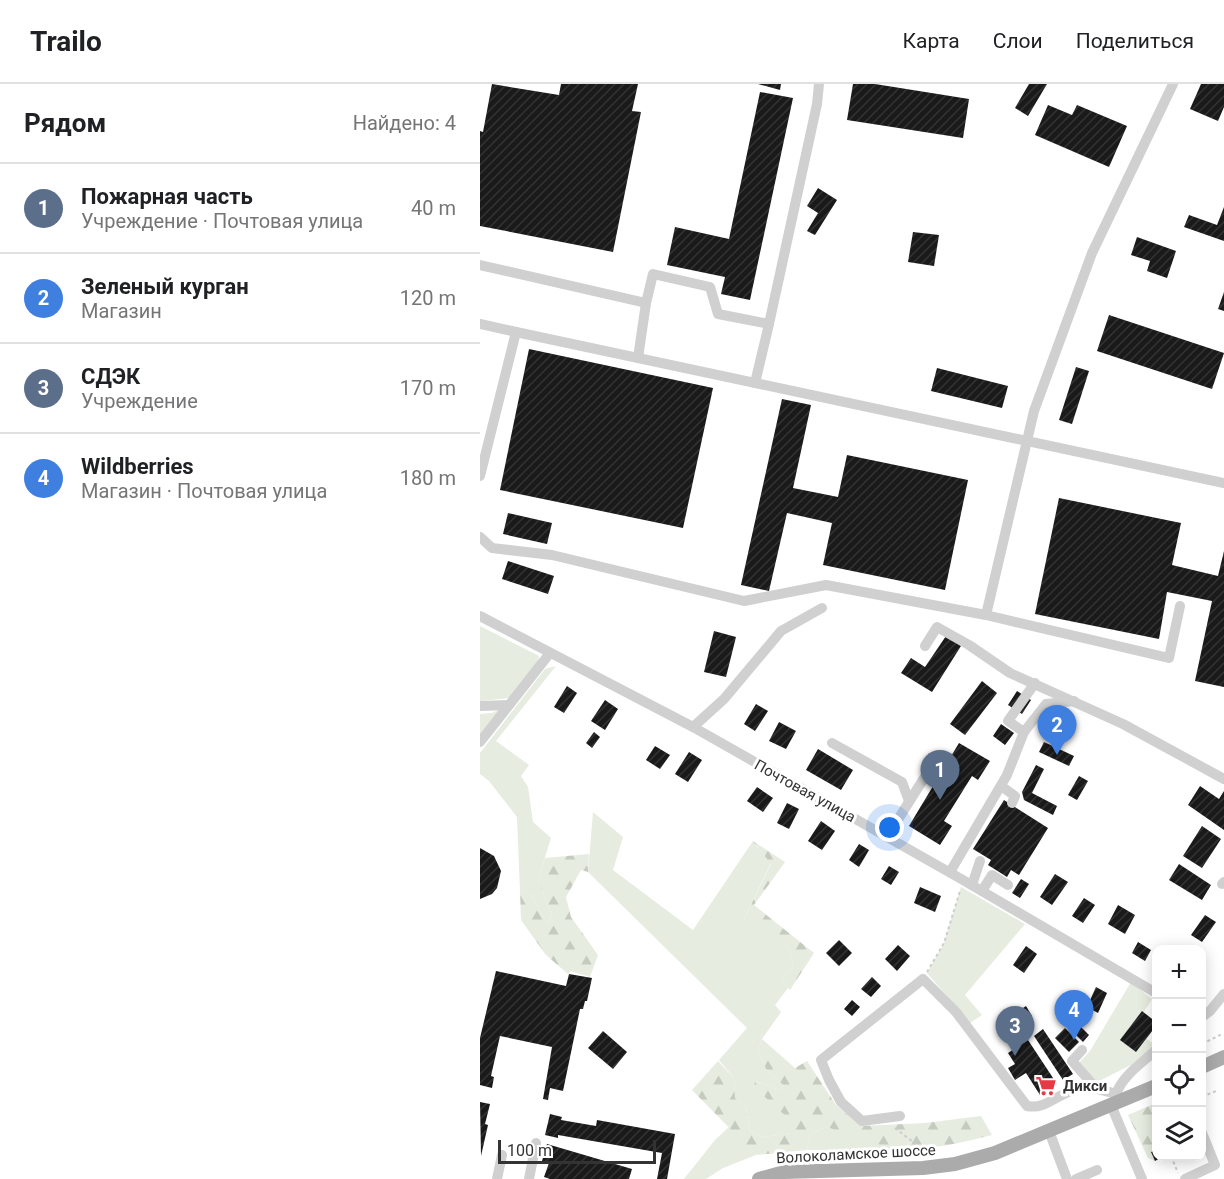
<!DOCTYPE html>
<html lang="ru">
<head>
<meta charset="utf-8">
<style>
  :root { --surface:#fff; --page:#f2f2f2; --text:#202124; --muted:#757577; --line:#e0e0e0; --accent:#e63946 }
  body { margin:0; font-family:Roboto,sans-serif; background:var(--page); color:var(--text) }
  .controls { position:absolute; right:18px; bottom:18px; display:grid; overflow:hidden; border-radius:12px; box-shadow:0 3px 15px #0003 }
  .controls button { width:54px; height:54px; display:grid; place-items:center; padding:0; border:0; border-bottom:2px solid var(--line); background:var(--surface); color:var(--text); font:30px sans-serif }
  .scale { position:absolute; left:18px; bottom:15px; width:158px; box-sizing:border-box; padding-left:6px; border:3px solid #333; border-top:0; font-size:16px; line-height:21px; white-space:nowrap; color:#333; -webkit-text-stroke:4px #fff; paint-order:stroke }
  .you { position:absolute; left:410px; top:744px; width:21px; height:21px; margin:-15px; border:4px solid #fff; border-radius:50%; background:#1a73e8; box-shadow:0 0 0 9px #1a73e833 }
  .badge { display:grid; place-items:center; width:39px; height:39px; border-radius:50%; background:var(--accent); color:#fff; font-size:20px; font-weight:700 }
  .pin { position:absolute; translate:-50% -50px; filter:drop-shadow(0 2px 3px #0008) }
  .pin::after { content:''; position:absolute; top:32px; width:21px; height:18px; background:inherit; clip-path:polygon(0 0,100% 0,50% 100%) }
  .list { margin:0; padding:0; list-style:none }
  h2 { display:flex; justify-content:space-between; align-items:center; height:78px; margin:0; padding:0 24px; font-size:26px }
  h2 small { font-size:20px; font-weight:400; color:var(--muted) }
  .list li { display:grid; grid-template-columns:39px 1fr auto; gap:18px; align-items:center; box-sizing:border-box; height:90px; padding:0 24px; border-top:2px solid var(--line) }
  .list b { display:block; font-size:22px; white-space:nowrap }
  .list p { margin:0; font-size:20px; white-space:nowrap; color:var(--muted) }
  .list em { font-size:20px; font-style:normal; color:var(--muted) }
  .icon { flex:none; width:33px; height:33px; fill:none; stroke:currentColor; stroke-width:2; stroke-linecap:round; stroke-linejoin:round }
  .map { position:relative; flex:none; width:744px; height:1095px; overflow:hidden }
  header { display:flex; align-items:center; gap:36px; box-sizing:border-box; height:84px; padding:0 30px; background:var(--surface); border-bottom:2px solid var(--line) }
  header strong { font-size:28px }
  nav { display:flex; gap:33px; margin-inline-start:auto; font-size:21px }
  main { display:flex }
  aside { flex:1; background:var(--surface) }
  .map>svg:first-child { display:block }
</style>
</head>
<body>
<header>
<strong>Trailo</strong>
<nav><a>Карта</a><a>Слои</a><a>Поделиться</a></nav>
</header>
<main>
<aside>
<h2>Рядом<small>Найдено: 4</small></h2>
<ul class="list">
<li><span class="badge" style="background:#5c6f8a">1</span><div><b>Пожарная часть</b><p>Учреждение · Почтовая улица</p></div><em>40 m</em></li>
<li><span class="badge" style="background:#3f7fe0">2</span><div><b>Зеленый курган</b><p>Магазин</p></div><em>120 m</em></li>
<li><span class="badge" style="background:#5c6f8a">3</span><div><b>СДЭК</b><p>Учреждение</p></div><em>170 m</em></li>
<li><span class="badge" style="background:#3f7fe0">4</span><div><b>Wildberries</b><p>Магазин · Почтовая улица</p></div><em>180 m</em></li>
</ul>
</aside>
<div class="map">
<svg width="744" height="1095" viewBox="0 0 744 1095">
  <defs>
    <pattern id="forest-firs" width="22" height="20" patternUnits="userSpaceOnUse" patternTransform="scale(1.5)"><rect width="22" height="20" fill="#e6ecdf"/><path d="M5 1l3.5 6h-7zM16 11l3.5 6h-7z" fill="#c6cbc0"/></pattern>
    <pattern id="building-hatch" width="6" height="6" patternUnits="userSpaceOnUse" patternTransform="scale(1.5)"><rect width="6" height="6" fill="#1a1a1a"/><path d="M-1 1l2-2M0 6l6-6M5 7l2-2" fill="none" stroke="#333"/></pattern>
  </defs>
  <rect width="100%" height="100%" fill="#fff"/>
  <g fill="#e6ecdf">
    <polygon points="0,542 59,572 58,579 30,614 0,617"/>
    <polygon points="76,582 16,657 49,681 41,692 48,703 53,738 71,754 58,796 72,831 67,840 51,811 40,807 37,733 9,697 0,690 0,669 65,585"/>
    <polygon points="22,624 0,654 0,630 12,629"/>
    <polygon points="113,728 143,753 133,786 213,846 273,757 291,779 264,835 308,862 313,880 301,897 308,904 295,921 301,928 282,955 278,967 286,985 304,1002 299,1006 276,997 273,1002 311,1036 311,1049 284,1053 270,1048 266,1023 255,1014 254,994 239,976 267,944 108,788"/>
    <polygon points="481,803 545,840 485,911 502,931 490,939 447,889 464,859"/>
    <polygon points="651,898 672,915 664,928 662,927 641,956 656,968 667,955 675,961 651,981 615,999 598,980 610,967"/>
    <polygon points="250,1042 276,1071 243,1084 226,1095 204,1095 235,1056"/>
    <polygon points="347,1043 404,1062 447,1065 397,1068 327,1066 330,1050"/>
  </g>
  <g fill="url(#forest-firs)">
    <polygon points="273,757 305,778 274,821 334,869 310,906 301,897 313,880 308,862 296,855 287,856 264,835 291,780"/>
    <polygon points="109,770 108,788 101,786 86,813 91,833 118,871 110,893 90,887 88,890 66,871 41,836 40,807 51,811 67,840 72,831 58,796 65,774"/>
    <path d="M282,955l33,29 12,-7 29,44 26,21 63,-3 56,-7 11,19c-36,9 -70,18 -107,11 -19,-3 -40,-13 -58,-19l-17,7 -3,16 -51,5 -64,-65 26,-29 16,17 1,20 11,9 4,25 14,5 27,-4 -1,-13 -37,-34 3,-5 23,9 5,-4 -18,-17 -8,-18z"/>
    <polygon points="676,1019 676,1066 671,1069 675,1077 668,1074 648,1031"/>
  </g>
  <g fill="url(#building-hatch)">
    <polygon points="12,0 79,11 81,0 158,0 152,27 161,28 133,168 0,142 0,47 3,48"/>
    <polygon points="278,0 301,0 300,6"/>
    <polygon points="373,0 395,0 489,15 483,54 367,36"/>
    <polygon points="549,0 567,0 548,32 535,24"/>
    <polygon points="721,0 744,0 744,23 738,37 710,25"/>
    <polygon points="280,8 313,14 270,216 241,210 245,193 187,181 195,143 249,155"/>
    <polygon points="568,21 592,31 597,21 647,42 629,83 555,51"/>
    <polygon points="338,104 357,116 335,151 327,147 338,129 327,122"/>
    <polygon points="744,123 744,157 704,143 709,131 737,141"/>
    <polygon points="433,148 459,151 454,182 428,178"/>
    <polygon points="657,153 696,167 687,194 667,187 670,177 651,171"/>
    <polygon points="744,208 744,227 738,225"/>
    <polygon points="629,231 744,269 732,305 617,267"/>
    <polygon points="49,265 233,304 203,444 20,406"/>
    <polygon points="596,283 609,287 592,340 579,336"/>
    <polygon points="457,284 528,302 522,324 451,307"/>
    <polygon points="302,315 331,321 313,404 358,413 367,371 488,396 465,506 343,481 352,439 307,429 289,507 261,501"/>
    <polygon points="579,414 701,439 692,481 738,492 744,467 744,603 715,597 732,517 687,508 679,555 555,530"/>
    <polygon points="28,429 72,439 67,460 23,450"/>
    <polygon points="28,477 74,492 68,510 22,495"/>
    <polygon points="234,547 256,553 246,593 224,588"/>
    <polygon points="466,552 481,562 452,608 421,589 431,574 445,583"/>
    <polygon points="502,597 517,609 485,651 470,640"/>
    <polygon points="87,602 97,609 84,629 74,623"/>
    <polygon points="537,607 551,616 542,630 528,621"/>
    <polygon points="125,616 138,625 125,646 111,637"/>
    <polygon points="276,620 288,627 275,647 264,640"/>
    <polygon points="299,638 316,647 306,665 289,657"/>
    <polygon points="521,640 534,649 525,661 513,652"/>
    <polygon points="114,648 120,653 112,664 106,659"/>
    <polygon points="564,658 594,672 589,682 559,668"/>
    <polygon points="479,659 510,677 498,696 492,692 464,737 472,742 460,761 429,742"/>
    <polygon points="175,662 190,671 180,685 166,676"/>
    <polygon points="338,665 373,686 361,706 326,686"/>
    <polygon points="209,668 222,676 208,698 195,690"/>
    <polygon points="556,681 564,685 552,709 577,722 573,731 544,716 542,708"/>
    <polygon points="599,692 608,697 597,716 588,711"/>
    <polygon points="720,702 739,715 744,707 744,746 708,721"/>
    <polygon points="277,703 293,714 283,728 267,717"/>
    <polygon points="524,716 568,744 539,791 531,786 527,793 508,781 511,776 493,765"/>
    <polygon points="307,719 319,725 309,745 297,739"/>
    <polygon points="341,737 355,747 342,766 328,757"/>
    <polygon points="722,742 741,755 722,784 703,772"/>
    <polygon points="379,760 389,766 379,783 369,776"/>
    <polygon points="0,764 14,772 21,787 17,804 12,810 0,815"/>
    <polygon points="699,780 731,801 722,816 689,796"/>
    <polygon points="409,782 419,788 411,801 401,795"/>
    <polygon points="575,790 588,798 572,821 560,813"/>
    <polygon points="541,795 549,800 540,814 532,809"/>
    <polygon points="440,803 461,812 455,828 434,819"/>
    <polygon points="604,814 615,821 603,839 592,832"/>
    <polygon points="638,821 655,831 645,850 628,840"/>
    <polygon points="725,831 736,838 722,858 711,851"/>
    <polygon points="359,856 372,869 359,882 346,869"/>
    <polygon points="658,858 671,866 665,877 652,869"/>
    <polygon points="418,861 430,872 417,887 405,875"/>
    <polygon points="546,862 557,870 544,889 533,881"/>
    <polygon points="16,887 86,902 89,890 112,894 107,917 105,917 103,925 100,925 83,1007 70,1004 68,1016 63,1015 72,963 20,952 11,992 14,993 12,1004 0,1001 0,954"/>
    <polygon points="392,893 401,902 391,913 381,905"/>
    <polygon points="616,903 627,909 618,929 607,923"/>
    <polygon points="372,916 380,923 372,932 364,925"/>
    <polygon points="546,922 552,932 539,941 543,947 531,955 520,939"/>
    <polygon points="662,927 676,938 676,942 656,968 640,956"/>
    <polygon points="597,939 609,951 603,958 590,945"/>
    <polygon points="585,944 599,958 589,968 575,954"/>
    <polygon points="563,945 593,990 583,996 554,952"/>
    <polygon points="123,947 147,968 133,985 108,964"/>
    <polygon points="548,956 577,1000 560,1011 546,989 535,996 528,984 535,980 528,969"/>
    <polygon points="0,1018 10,1020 5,1040 8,1041 1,1072"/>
    <polygon points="70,1030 82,1033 81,1036 116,1042 117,1036 195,1050 187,1095 177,1095 182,1069 78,1051 78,1054 65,1051"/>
    <polygon points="67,1060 152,1085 149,1095 70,1095 64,1093 69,1079 62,1077"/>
    <polygon points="676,1066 676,1072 684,1072 675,1077 671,1068"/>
  </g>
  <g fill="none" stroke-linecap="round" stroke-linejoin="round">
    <g stroke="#cdcdcd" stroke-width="2" stroke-dasharray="3 3" stroke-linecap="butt">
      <polyline points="447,888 464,859 480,807"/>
      <polyline points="722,960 742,950"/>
      <polyline points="722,1013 736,1007"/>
      <polyline points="676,1031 674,1032 676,1039"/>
      <polyline points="415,1044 437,1061 445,1073"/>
      <polyline points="691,1072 698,1089"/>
    </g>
    <g stroke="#d0d0d0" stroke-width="10">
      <polyline points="0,181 166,219 158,274"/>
      <polyline points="166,219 173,190 230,203 238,230 289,240 275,299"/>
      <polyline points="0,240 36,248 0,392"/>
      <polyline points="289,240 337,20 339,0"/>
      <polyline points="36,248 744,399"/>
      <polyline points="0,453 12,464 72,471 264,517 346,501 506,531 554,327 612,169 693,0"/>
      <polyline points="506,531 689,574 700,522"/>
      <polyline points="0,532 213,643 483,796 676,909"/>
      <polyline points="445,562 457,543 489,561 530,589 643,640 744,695"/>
      <polyline points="0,622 29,621"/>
      <polyline points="213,643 244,615 301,547 342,524"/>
      <polyline points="544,648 528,637 555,599"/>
      <polyline points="0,658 70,569"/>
      <polyline points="352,659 422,698 429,717"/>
      <polyline points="521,702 535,712 532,719"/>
      <polyline points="407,753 456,675"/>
      <polyline points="470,788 527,691 544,648 566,620 594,617"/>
      <polyline points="742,800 744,798"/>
      <polyline points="492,801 500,777"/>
      <polyline points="502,807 512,791 528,801"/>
      <polyline points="722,933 730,927 744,910"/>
      <polyline points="602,966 592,977 615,1003"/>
      <path d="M638,1015l-2,-5c7,-19 26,-31 40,-44"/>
      <polyline points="631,1021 662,1095"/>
      <path d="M420,1032l-38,5 -21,-19 -12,-22 -8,-20 102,-81 33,33 71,94c19,4 33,-14 50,-17 14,-3 26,1 39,5"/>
      <polyline points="569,1047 587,1095"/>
      <polyline points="17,1095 22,1071"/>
      <polyline points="49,1095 56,1059"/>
      <polyline points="596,1095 617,1086"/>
      <polyline points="705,1095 735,1081 722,1049"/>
    </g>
    <g stroke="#ababab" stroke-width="14">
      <polyline points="722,983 744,973"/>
      <polyline points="279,1095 304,1088 443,1084 475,1080 515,1069 676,1002"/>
    </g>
  </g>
  <defs>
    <g id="supermarket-bare" transform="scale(1.62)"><path d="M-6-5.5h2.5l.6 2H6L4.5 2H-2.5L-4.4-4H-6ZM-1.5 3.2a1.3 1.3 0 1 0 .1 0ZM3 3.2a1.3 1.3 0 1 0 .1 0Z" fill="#e63946" stroke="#fff" stroke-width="2.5" paint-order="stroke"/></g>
  </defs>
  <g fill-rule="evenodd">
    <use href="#supermarket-bare" x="566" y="1002"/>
  </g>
  <g text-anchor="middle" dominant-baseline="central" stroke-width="6" stroke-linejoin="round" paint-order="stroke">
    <g font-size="15" fill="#333" stroke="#fff">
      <text transform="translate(325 707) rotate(29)">Почтовая улица</text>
      <text transform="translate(376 1070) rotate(-3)">Волоколамское шоссе</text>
    </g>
    <g font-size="15" font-weight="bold" fill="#333" stroke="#fff" text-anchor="start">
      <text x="583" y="1002">Дикси</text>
    </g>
  </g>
</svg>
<div class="controls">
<button>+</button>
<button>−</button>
<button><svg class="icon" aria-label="locate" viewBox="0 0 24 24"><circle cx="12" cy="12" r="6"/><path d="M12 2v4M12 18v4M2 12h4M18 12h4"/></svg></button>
<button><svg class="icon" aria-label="layers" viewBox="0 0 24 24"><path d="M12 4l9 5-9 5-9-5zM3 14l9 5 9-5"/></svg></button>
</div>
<div class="scale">100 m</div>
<div class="you"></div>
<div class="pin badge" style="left:460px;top:716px;background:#5c6f8a">1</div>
<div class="pin badge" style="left:577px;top:671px;background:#3f7fe0">2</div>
<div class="pin badge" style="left:535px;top:972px;background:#5c6f8a">3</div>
<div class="pin badge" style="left:594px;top:956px;background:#3f7fe0">4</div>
</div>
</main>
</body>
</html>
